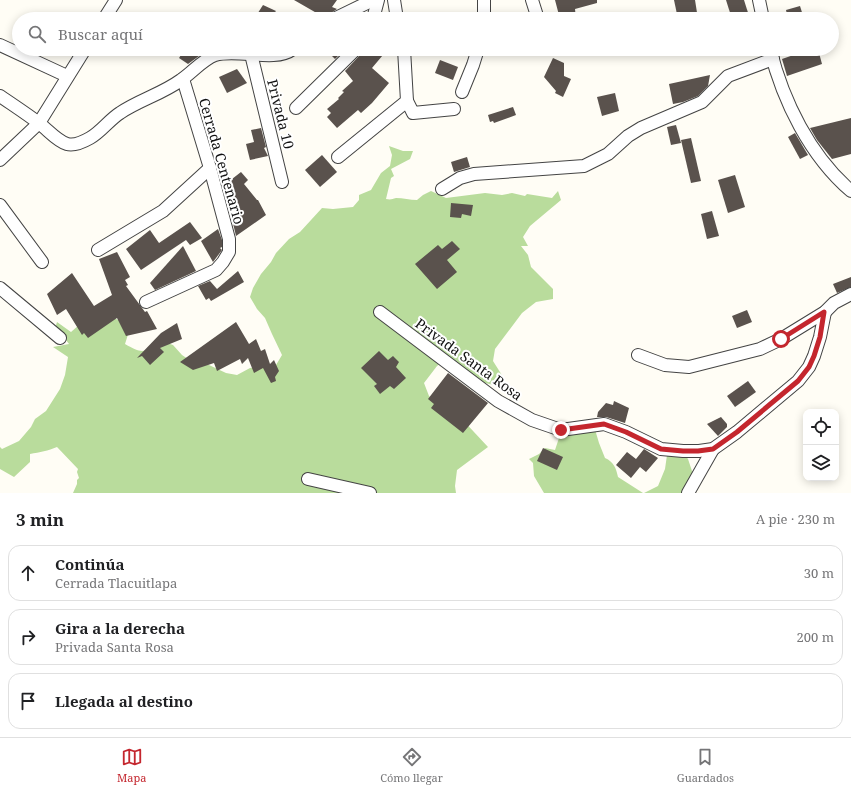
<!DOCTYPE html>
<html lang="es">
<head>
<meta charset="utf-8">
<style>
  :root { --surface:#fff; --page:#f6f6f6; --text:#202124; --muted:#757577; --line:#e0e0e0; --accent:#c4262e }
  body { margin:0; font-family:"Noto Serif",serif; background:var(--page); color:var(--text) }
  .controls { position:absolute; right:12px; bottom:12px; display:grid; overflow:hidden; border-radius:8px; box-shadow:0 2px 10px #0003 }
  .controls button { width:36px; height:36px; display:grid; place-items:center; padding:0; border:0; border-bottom:1px solid var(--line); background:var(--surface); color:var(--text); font:20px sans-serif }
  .stop { position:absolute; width:12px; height:12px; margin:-9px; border:3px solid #c4262e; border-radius:50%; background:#fff }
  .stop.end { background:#c4262e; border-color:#fff; box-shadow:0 1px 4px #0008 }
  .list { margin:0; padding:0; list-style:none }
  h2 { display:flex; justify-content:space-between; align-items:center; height:52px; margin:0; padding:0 16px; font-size:17px }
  h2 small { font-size:13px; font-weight:400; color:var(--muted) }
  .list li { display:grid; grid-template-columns:26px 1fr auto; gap:12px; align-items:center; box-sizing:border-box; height:56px; margin:0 8px 8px; padding:0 8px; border:1px solid var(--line); border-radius:12px }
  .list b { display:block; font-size:15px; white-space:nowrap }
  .list p { margin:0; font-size:13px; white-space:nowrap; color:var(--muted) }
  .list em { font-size:13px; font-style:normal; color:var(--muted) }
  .icon { flex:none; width:22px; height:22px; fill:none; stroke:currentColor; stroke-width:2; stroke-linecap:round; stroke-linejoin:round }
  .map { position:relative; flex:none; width:851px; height:493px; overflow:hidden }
  .search { position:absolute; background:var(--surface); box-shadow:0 2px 10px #0003; left:12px; right:12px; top:12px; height:44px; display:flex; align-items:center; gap:10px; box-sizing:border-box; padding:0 14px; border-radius:22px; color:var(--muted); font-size:15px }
  .sheet { height:244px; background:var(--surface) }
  nav { display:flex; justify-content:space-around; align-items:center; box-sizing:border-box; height:56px; border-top:1px solid var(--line); background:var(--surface); font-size:11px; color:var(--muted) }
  nav a { display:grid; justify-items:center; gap:2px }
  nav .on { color:var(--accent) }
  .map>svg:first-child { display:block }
</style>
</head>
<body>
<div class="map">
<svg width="851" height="493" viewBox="0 0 851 493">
  <rect width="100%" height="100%" fill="#fffdf5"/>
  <g fill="#b9dc9c">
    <path d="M389,146l14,5h10l-3,8 -19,10 3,7 -3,2 -5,21c5,1 6,0 10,-1 7,0 14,2 21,2l6,-5 8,-4 15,7 39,-5 17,2 10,-2 13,3 2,-2 25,4 6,-7 3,9 -31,26 -7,11 5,9h-7l7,9 3,12 22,22v10l-17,3 -14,11 -27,36 -2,12 12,19 -11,5 -9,-2 -8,3 -12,-12v-5l-7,-4 -17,-2 -4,3 -13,17 5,13 7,7 24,14 28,30 -31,23 -2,16 1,7h-383l4,-9v-4l2,-2 -2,-6 1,-3 -21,-22c-9,4 -17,5 -27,7v8l-16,15 -14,-8v-22l2,2 17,-8 12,-14 4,-8 11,-8 14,-22 5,-14 3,-18 -15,-10 16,-3 -7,-9 -8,-3 3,-10 14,10 8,-7 32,-8 20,8 -6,19c19,11 19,8 37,-3l11,4 9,10 9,6 18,4 17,8 11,2 13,-7 26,-3 6,-10 -10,-21 -7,-16 -8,-9 -7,-12 3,-9 8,-14 10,-12 5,-9 13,-14 11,-7 22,-24 11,1 20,-2 6,-7v-5l12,-5 10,-17 9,-7 2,-11z"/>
    <path d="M594,426l5,17 6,15c9,4 11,10 13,19l25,16h-99l-10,-17 -1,-13 -4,-4 10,-5 6,-6 10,2 5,-15z"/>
    <polygon points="682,452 688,459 697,486 686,493 644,493 658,486 665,469 667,455"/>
  </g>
  <g fill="#5a524d">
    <polygon points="294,0 337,0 332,7 337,9 328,15 327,19"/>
    <polygon points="555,0 597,0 597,3 575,9 576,19 560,19"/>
    <polygon points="674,0 695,0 698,19 678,19"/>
    <polygon points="726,0 744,0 750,19 732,19"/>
    <polygon points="263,5 276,11 269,19 254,19"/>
    <polygon points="800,6 804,19 788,19 786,10"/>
    <polygon points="185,49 205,49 203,53 188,64 179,58"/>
    <polygon points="325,49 345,49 335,59"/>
    <polygon points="363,49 388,49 372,68 389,83 372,103 361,113 358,110 337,128 327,117 331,113 327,109 339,99 338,98 344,92 342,91 353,81 345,71 361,54"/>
    <polygon points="811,49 818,49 822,64 787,76 782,59"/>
    <polygon points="553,58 564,63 564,76 571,79 563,97 555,93 556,91 544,77"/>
    <polygon points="440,60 458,67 453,80 435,73"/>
    <polygon points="237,69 247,83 227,93 219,77"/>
    <polygon points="710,75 708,86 698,96 683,102 673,104 669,84"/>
    <polygon points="615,93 619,111 602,116 597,97"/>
    <polygon points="513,107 516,115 494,123 493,121 490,122 488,115"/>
    <polygon points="851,118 851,154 832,159 817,140 810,128"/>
    <polygon points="676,125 681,143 671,145 667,127"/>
    <polygon points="261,128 266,147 264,148 268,156 250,160 246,144 254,142 251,130"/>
    <polygon points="795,133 808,155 800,159 788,137"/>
    <polygon points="691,138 701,181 691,183 681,140"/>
    <polygon points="322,155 337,172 320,187 305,170"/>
    <polygon points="467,157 470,167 454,172 451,162"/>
    <polygon points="241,172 248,180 244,184 257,200 258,200 266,215 236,236 232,219 238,214 231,204 235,201 223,186"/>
    <polygon points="735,175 745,207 728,213 718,180"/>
    <polygon points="451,203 473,205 471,216 462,214 461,218 450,217"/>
    <polygon points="712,211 719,236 707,239 701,214"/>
    <polygon points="190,222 202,238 190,245 186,240 141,270 126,249 150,230 159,243"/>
    <polygon points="218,229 222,240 222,247 220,248 222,250 213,262 201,241"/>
    <polygon points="452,241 460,249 447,260 457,272 437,289 415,264 438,245 442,249"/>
    <polygon points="183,246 196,271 155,290 150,283"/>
    <polygon points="117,252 130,277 125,280 128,285 126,286 145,312 147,311 157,329 126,336 117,318 88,338 84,333 82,335 66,309 57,315 47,294 72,273 94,306 112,295 99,259"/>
    <polygon points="238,271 244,282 211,301 209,298 206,300 198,286 210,281 217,289"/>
    <polygon points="851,277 851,287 837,293 833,284"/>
    <polygon points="747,310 752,322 737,328 732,316"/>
    <polygon points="236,322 249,344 256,339 261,351 265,349 270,364 274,360 279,371 275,377 276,381 271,383 263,368 254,373 248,358 242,364 240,359 217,371 214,363 193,370 180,362"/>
    <polygon points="177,323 182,339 160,348 164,352 150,365 142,356 137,358 161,333"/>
    <polygon points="379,351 388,360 393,356 399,362 396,367 406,378 394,389 390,386 380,394 374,386 377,384 361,368"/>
    <polygon points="448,373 488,403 463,433 431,408 434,404 428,399"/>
    <polygon points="748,381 756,392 735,407 727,396"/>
    <polygon points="614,401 629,408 625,423 606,417 597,417 598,412 606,403 613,405"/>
    <polygon points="721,417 727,424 727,427 718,436 707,424"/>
    <polygon points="543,448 563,457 557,470 537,461"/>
    <polygon points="644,449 658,458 646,472 640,467 631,478 616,465 627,452 636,459"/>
  </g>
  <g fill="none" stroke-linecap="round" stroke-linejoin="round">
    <g stroke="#444" stroke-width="14">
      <g id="minor">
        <polyline points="394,0 397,19"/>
        <polyline points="484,0 484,19"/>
        <polyline points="532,0 538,19"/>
        <polyline points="759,0 763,19"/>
        <polyline points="104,19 116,0"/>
        <polyline points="334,19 373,0"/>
        <polyline points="373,19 378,0"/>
        <polyline points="0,45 67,76"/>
        <path d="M770,49c13,52 40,107 81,142"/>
        <polyline points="251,54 282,182"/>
        <polyline points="462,92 473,65 478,49"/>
        <path d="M0,96c13,9 27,18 40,28 8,6 17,17 27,20 7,2 16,-2 23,-6 11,-6 19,-18 30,-25 19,-13 42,-19 61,-33 12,-8 21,-20 34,-25 23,-7 59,8 78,-6"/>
        <polyline points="407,101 413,113 454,109"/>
        <polyline points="296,108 356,49"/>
        <polyline points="338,157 407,101 404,49"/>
        <polyline points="0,160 39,123 85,49"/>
        <polyline points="442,189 460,178 474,174 584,166 608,154 628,136 641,128 702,102 728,76 773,59"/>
        <polyline points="0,205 42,262"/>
        <polyline points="98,250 163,211 210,168"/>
        <polyline points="0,288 60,338"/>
        <polyline points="146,302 216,270 223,262 229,252 229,239 210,168 183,79"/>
        <polyline points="380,312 498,401 532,420 561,430 604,424 626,432 661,449 683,451 699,451 713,449 737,432 798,381 809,367 814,356 820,337 825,312"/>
        <polyline points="638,355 665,365 689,367 760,349 781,339 825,312 834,303 851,294"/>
        <polyline points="308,479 370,493"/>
        <polyline points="688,493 713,449"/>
      </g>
    </g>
    <use href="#minor" stroke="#fff" stroke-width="12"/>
  </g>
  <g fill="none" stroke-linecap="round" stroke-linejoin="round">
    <polyline stroke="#c4262e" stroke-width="5" points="561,430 604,424 626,432 661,449 683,451 698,451 713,449 737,432 798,381 809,367 814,356 820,337 824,312 781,339"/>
  </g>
  <g text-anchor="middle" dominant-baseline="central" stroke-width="4" stroke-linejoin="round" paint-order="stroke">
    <g font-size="14" fill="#111" stroke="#fff">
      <text transform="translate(281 114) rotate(76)">Privada 10</text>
      <text transform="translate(222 161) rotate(74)">Cerrada Centenario</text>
      <text transform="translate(469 359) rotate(36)">Privada Santa Rosa</text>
    </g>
  </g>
</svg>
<div class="controls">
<button><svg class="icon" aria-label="locate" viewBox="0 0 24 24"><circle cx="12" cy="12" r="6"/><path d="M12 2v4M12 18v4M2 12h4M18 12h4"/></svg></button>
<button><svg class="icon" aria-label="layers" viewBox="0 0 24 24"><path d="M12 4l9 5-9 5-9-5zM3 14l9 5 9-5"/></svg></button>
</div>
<div class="stop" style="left:781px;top:339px"></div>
<div class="stop end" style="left:561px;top:430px"></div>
<div class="search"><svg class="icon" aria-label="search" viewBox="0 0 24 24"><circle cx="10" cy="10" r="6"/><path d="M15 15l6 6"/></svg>Buscar aquí</div>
</div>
<section class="sheet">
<h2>3 min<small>A pie · 230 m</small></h2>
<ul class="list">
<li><svg class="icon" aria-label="ahead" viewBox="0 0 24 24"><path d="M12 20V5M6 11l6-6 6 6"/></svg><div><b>Continúa</b><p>Cerrada Tlacuitlapa</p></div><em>30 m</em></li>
<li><svg class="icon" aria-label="right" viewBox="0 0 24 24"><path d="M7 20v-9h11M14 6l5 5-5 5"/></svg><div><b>Gira a la derecha</b><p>Privada Santa Rosa</p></div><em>200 m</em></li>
<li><svg class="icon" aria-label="arrive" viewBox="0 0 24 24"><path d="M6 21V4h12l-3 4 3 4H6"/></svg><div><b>Llegada al destino</b></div></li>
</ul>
</section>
<nav>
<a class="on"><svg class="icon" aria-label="map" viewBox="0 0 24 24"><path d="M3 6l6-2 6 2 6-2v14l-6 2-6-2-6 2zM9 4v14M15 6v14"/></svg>Mapa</a>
<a><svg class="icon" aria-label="directions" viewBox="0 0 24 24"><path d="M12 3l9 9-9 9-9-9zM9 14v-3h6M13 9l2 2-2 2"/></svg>Cómo llegar</a>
<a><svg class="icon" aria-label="saved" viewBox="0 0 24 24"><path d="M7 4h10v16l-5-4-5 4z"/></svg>Guardados</a>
</nav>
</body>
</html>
